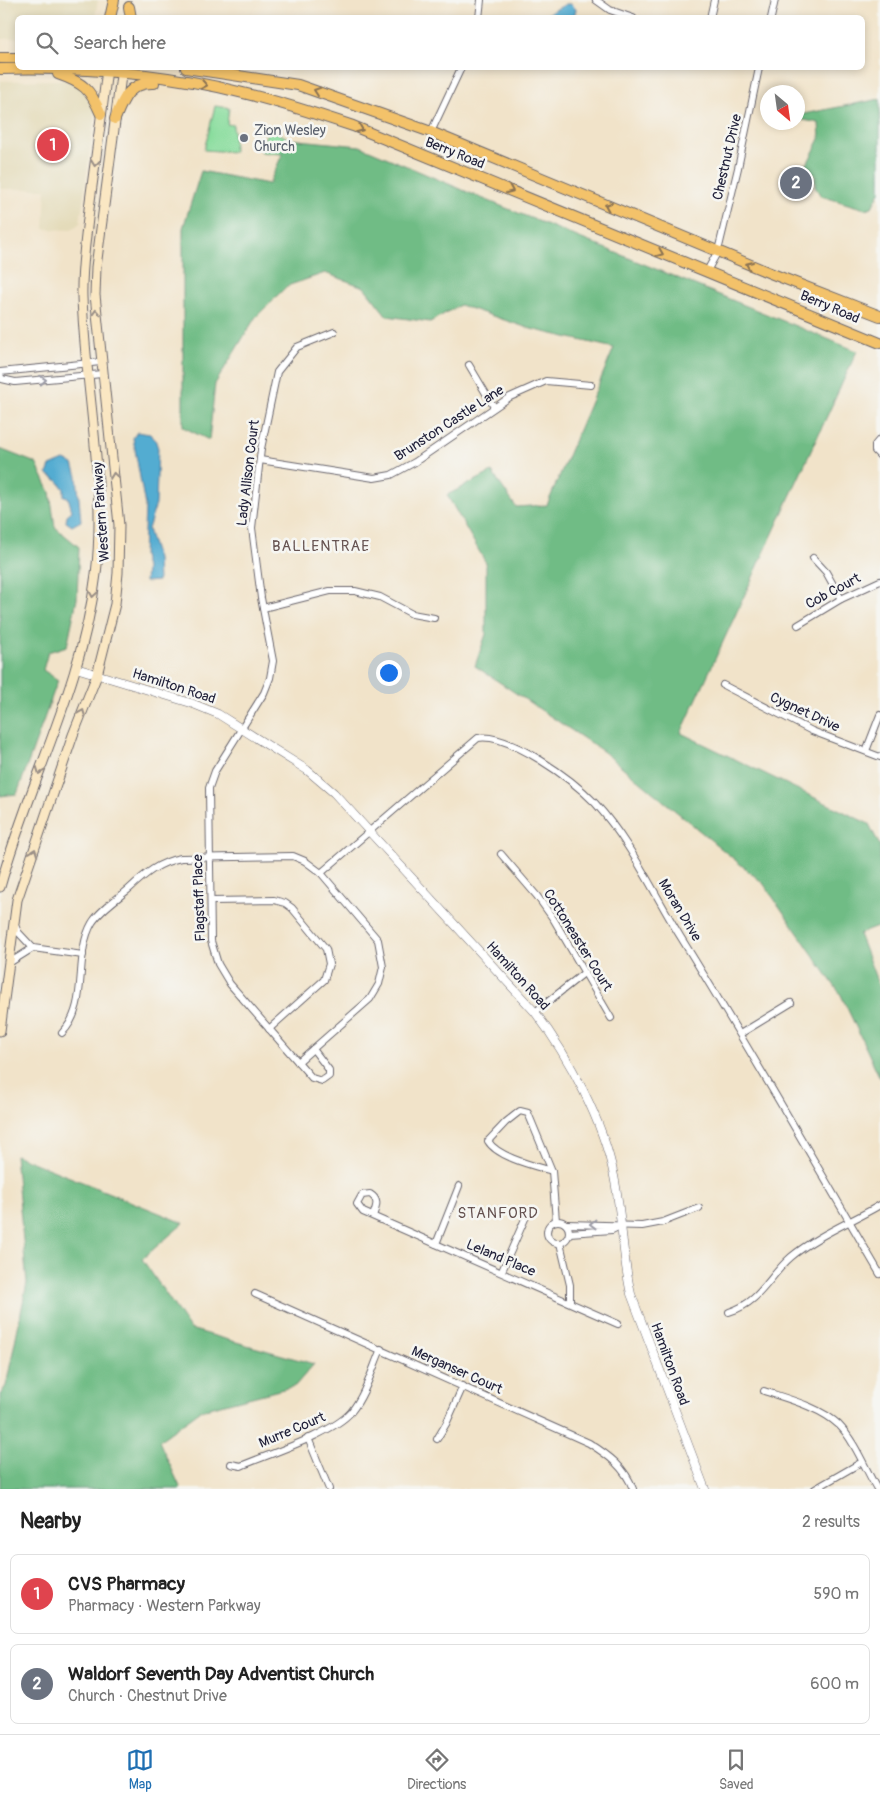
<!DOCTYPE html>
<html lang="en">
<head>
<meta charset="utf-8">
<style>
  :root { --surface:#fff; --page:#f2f2f2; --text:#222; --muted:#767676; --line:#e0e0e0; --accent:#1f6fb2 }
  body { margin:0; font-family:Pangolin,sans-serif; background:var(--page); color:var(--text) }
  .compass { position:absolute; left:760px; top:85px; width:45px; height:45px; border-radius:50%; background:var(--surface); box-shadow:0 2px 8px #0003; rotate:151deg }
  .you { position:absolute; left:388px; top:672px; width:18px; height:18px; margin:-12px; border:4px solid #fff; border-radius:50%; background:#1a73e8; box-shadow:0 0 0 8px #1a73e833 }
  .badge { display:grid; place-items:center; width:32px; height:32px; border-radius:50%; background:var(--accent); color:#fff; font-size:16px; font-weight:700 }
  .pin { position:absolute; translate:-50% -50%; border:2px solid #fff; box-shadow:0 1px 5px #0006 }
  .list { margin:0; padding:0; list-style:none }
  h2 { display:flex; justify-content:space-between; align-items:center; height:65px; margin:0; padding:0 20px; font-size:21px }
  h2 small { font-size:16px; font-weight:400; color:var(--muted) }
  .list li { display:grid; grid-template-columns:32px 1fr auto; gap:15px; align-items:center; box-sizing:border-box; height:80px; margin:0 10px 10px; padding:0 10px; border:1px solid var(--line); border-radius:8px }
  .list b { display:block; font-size:19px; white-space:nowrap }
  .list p { margin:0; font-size:16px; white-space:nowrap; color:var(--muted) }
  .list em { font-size:16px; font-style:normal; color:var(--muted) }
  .icon { flex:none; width:28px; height:28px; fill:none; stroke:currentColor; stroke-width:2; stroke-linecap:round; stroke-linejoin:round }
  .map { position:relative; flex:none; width:880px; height:1489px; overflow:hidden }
  .search { position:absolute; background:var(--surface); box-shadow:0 2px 8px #0003; left:15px; right:15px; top:15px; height:55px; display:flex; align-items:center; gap:12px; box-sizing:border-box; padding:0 18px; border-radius:8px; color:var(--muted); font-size:19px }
  .sheet { height:245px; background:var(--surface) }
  nav { display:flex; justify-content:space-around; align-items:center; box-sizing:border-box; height:70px; border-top:1px solid var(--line); background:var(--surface); font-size:14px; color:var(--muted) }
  nav a { display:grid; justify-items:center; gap:2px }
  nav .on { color:var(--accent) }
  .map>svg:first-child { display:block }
</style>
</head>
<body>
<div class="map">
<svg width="880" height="1489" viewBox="0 0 880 1489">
  <rect width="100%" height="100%" fill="#f6f6f2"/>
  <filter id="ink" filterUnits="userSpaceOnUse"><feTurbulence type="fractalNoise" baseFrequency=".02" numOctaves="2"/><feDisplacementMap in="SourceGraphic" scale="10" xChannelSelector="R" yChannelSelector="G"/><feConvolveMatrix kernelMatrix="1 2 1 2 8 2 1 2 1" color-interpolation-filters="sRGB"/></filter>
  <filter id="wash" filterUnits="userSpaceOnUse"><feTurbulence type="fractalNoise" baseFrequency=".0096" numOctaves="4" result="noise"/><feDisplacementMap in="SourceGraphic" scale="20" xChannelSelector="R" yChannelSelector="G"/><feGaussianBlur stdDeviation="1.12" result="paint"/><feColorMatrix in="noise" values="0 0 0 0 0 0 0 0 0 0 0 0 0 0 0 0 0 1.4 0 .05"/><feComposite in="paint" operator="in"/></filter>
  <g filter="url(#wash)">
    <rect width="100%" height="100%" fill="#f1e3c9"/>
    <g fill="#e4dbba">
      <polygon points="0,0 98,0 95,17 18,18 17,38 0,39"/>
      <polygon points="69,80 82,88 95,111 80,223 71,230 44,229 46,189 0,189 0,81"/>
    </g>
    <g fill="#8add9e" stroke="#56806c">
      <polygon points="215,106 229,108 227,124 233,125 234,152 204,150"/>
      <polygon points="268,127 289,139 282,154 261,152"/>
    </g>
    <g fill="#6fbc85" stroke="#486f60">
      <polygon points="880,99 880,192 872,207 865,209 821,196 815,187 815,176 806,166 820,139 819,123 798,119 798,115"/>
      <polygon points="289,139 360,146 479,197 857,351 681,733 869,824 880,846 880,926 859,934 880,989 880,1078 841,995 763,883 604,752 475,666 486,634 486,563 447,495 492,472 516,507 547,505 614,348 531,329 460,305 430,322 387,316 364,287 325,273 287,286 255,318 215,384 209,440 183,427 183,228 201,171 269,184"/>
      <polygon points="0,449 36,463 50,492 55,527 79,547 77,599 67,646 48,652 43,670 58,680 17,794 0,796"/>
      <polygon points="15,1155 184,1223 142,1259 190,1329 314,1364 295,1386 201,1410 159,1441 181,1489 0,1489 0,1395 6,1386 27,1283"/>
    </g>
    <g fill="#53acd1" stroke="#3a6786">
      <polygon points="566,4 571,4 576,9 574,17 542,17"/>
      <polygon points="137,432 150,434 155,439 158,448 156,504 148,529 157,559 158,581 145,582 146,568 143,556 145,506 133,438"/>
      <polygon points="64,460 73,464 77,476 81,521 72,526 66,522 67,515 72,511 68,497 64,496 64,489 58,481 47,474 50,466"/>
    </g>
  </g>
  <g filter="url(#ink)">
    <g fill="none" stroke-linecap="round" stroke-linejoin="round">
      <g stroke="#6a666d" stroke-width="8">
        <g id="minor">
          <polyline points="596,0 610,10 633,18"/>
          <polyline points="479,18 481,0"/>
          <polyline points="710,18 714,0"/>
          <polyline points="771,18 775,0"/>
          <polyline points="431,132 461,68"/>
          <polyline points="707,271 718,251 738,168 759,68"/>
          <polyline points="469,365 494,407"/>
          <polyline points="0,372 101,362"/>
          <polyline points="0,375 2,379 15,382 102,374"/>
          <polyline points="880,439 875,445 875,451 880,456"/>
          <polyline points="260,460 374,478 391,475 415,462 510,397 546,381 591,385"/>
          <polyline points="813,558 826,572 841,599"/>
          <polyline points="263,608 330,591 355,591 380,597 412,614 434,618"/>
          <polyline points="798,625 841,599 880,581"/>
          <polyline points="723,685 812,731 880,757"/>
          <polyline points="866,751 880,715"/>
          <polyline points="501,854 537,896 554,920 611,1018"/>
          <path d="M321,873l157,-135c32,-5 95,42 117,65 35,38 58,89 85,133 69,111 134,225 200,338"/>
          <polyline points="211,901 274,900 285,903 292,908 326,949 329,964 324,980 269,1029"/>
          <polyline points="14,923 18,932 33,948"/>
          <polyline points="9,963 33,948 83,955"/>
          <polyline points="535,1012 584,973"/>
          <path d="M62,1033c28,-28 11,-77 30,-110 8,-13 25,-24 37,-34 16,-15 30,-27 52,-31l112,-2 12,5 16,12 57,67 5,27 -4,17 -9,15 -72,63"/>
          <polyline points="740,1034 791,1003"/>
          <polyline points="313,1049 329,1070 329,1076 322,1081 312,1078 230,984 218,964 211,941 209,788 215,771 264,693 270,678 273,661 261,598 252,528 261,449 277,372 297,347 334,332"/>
          <path d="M520,1111l8,2 24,58c-17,-5 -55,-14 -64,-30l18,-19z"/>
          <polyline points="552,1171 556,1221"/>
          <path d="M373,1216c3,-9 7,-16 -3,-22l-8,1 -5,9 6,8 255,112"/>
          <circle cx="558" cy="1232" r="11"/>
          <polyline points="566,1224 642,1226 663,1222 699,1208"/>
          <polyline points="569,1233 612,1230 620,1226"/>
          <polyline points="560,1243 570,1285 570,1301"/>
          <polyline points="436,1244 459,1186"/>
          <polyline points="502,1271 528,1212"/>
          <path d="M255,1294l334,149c19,12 36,24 44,46"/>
          <path d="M729,1312c32,-10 39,-35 62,-55 25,-21 60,-35 89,-52"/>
          <path d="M764,1391c24,8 56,16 75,34 15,15 27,45 38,64"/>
          <polyline points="308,1438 329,1489"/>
          <polyline points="437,1439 446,1424 463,1386"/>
          <path d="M231,1464l10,2c28,-12 91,-32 110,-54 14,-17 21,-42 30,-63"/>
          <polyline points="815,1489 862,1462"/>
        </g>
      </g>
      <g stroke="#6a666d" stroke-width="9">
        <path id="tertiary" d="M76,668l115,35 27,11 89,56 27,23 201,219c34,45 68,109 79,164 8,39 8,79 17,118l74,195"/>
      </g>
      <g stroke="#6a666d" stroke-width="11">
        <g id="secondary">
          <path d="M0,887c29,-105 83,-203 96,-313 11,-89 -11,-187 -14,-277 -1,-29 4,-58 7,-88 6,-47 13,-94 18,-141"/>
          <polyline points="0,1031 17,900 73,735 97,675 115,604 118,573 119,525 95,295 96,267 122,68"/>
        </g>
      </g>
      <g stroke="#6a666d" stroke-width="12">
        <g id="trunk">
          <polyline points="129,7 131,18"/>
          <polyline points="110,18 114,0"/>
          <polyline points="0,58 18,58"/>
          <polyline points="186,68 298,85 431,132 770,273 880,316"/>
          <path d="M0,69c80,-2 165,4 243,24 37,9 74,21 110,33l527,217"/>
          <path d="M58,74c26,9 32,15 43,40"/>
          <path d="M115,119c8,-20 14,-37 39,-36"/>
        </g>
      </g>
      <use href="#minor" stroke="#fff" stroke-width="6"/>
      <use href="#tertiary" stroke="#fff" stroke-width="8"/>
      <use href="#secondary" stroke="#fae7c3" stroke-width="9"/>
      <use href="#trunk" stroke="#f3c26a" stroke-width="10"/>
    </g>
    <defs><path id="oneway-chevron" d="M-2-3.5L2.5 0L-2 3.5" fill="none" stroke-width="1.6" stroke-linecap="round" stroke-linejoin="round" transform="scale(1.25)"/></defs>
    <g stroke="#8a7252">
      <use href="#oneway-chevron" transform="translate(204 85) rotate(11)"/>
      <use href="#oneway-chevron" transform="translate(317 91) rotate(-161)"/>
      <use href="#oneway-chevron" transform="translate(360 129) rotate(22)"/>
      <use href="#oneway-chevron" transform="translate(510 190) rotate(23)"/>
      <use href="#oneway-chevron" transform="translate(608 206) rotate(-157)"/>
      <use href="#oneway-chevron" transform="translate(660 253) rotate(22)"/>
      <use href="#oneway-chevron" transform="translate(749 265) rotate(-157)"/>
    </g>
    <g stroke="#998e86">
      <use href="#oneway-chevron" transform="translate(95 163) rotate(97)"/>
      <use href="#oneway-chevron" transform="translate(96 313) rotate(-93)"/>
      <use href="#oneway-chevron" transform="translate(114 476) rotate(-96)"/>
      <use href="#oneway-chevron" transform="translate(93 594) rotate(99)"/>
      <use href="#oneway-chevron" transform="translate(82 713) rotate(-68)"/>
      <use href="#oneway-chevron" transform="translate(40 771) rotate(111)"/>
      <use href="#oneway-chevron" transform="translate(34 852) rotate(-70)"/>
    </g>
    <g stroke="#9c9ca7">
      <use href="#oneway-chevron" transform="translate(43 380) rotate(-5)"/>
      <use href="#oneway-chevron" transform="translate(593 1224) rotate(180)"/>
    </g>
  </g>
  <circle fill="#6b7280" stroke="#f6f6f2" stroke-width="2" cx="244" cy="138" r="5"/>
  <g text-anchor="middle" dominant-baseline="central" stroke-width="5" stroke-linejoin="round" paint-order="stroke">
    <g font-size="14" fill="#5b616d" stroke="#f6f6f2" text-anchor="start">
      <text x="254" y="130">Zion Wesley<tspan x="254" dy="16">Church</tspan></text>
    </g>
    <g font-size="14" fill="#22223b" stroke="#f6f6f2">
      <text transform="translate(455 153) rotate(22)">Berry Road</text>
      <text transform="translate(727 157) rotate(-77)">Chestnut Drive</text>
      <text transform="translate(830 307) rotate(23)">Berry Road</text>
      <text transform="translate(449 423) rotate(-33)">Brunston Castle Lane</text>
      <text transform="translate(248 473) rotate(-83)">Lady Allison Court</text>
      <text transform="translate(101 512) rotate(-94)">Western Parkway</text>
      <text transform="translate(833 591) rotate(-28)">Cob Court</text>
      <text transform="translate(174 686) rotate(18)">Hamilton Road</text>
      <text transform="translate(805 712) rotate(25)">Cygnet Drive</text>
      <text transform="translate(199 898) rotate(-92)">Flagstaff Place</text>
      <text transform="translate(680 910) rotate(59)">Moran Drive</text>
      <text transform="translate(578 940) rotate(58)">Cottoneaster Court</text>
      <text transform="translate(518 976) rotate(48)">Hamilton Road</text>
      <text transform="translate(501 1258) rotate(23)">Leland Place</text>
      <text transform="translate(670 1364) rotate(70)">Hamilton Road</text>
      <text transform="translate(457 1370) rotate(24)">Merganser Court</text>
      <text transform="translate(292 1430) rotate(-23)">Murre Court</text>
    </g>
    <g font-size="15" letter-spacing="1" fill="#655250" stroke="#f6f6f2">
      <text x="321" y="546">BALLENTRAE</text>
      <text x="498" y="1213">STANFORD</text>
    </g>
  </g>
</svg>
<svg class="compass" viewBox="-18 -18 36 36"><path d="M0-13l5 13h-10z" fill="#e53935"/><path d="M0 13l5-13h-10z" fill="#767676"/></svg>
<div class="you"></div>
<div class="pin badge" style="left:53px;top:145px;background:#e0444e">1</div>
<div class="pin badge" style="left:796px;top:183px;background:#6b7280">2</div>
<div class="search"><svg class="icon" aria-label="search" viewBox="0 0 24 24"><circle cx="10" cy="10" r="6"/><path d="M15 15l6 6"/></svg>Search here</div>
</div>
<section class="sheet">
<h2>Nearby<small>2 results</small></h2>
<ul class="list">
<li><span class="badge" style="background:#e0444e">1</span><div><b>CVS Pharmacy</b><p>Pharmacy · Western Parkway</p></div><em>590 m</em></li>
<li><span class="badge" style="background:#6b7280">2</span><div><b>Waldorf Seventh Day Adventist Church</b><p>Church · Chestnut Drive</p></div><em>600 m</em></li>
</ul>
</section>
<nav>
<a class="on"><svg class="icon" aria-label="map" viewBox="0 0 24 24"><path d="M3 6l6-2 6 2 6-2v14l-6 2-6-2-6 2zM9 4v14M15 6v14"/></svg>Map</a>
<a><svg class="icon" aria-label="directions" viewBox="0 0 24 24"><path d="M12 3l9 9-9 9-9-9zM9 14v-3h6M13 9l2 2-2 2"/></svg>Directions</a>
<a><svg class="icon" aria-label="saved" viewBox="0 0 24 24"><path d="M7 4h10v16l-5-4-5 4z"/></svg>Saved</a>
</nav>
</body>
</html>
